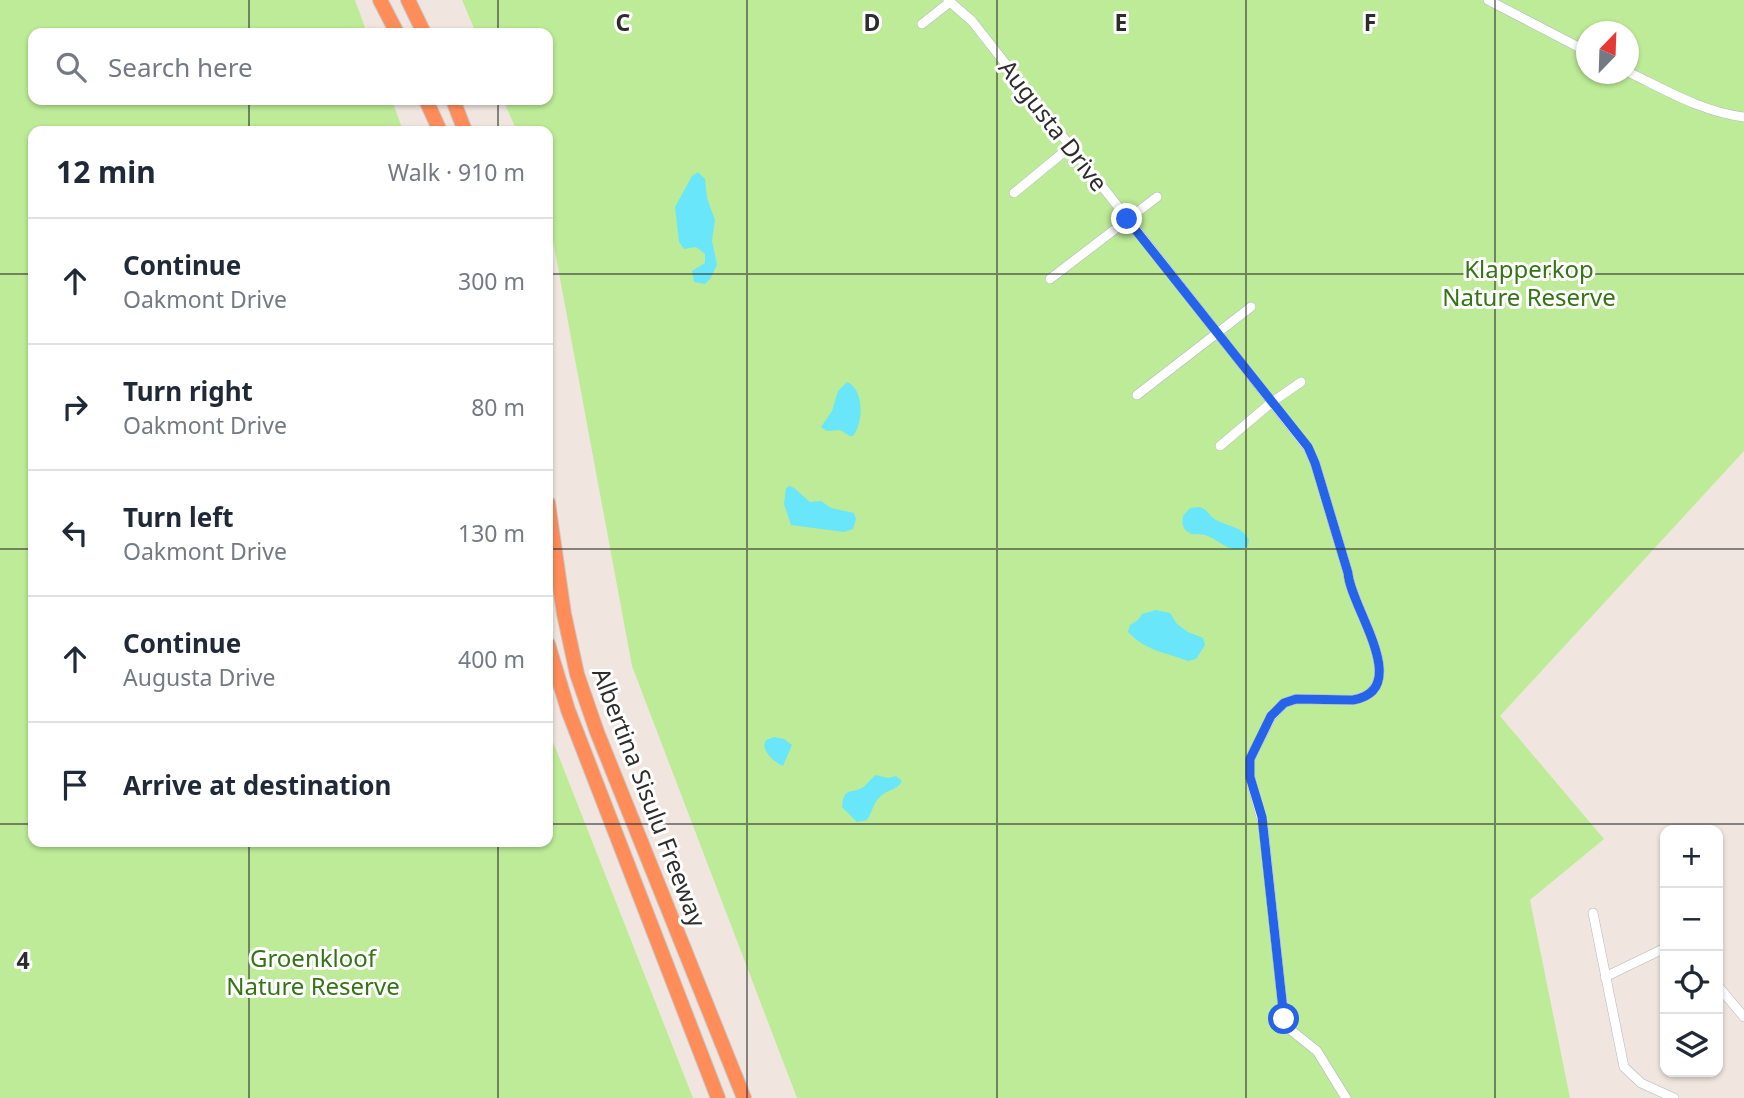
<!DOCTYPE html>
<html lang="en">
<head>
<meta charset="utf-8">
<style>
  :root { --surface:#fff; --page:#f2f2f3; --text:#1f2937; --muted:#747a83; --line:#e0e1e3 }
  body { margin:0; font-family:"Noto Sans",sans-serif; background:var(--page); color:var(--text) }
  .controls { position:absolute; right:21px; bottom:21px; display:grid; overflow:hidden; border-radius:14px; box-shadow:0 2px 5px #0004 }
  .controls button { width:63px; height:63px; display:grid; place-items:center; padding:0; border:0; border-bottom:2px solid var(--line); background:var(--surface); color:var(--text); font:35px sans-serif }
  .compass { position:absolute; left:1576px; top:21px; width:63px; height:63px; border-radius:50%; background:var(--surface); box-shadow:0 2px 5px #0004; rotate:23deg }
  .stop { position:absolute; width:21px; height:21px; margin:-16px; border:5px solid #2563eb; border-radius:50%; background:#fff }
  .stop.end { background:#2563eb; border-color:#fff; box-shadow:0 2px 7px #0008 }
  .list { margin:0; padding:0; list-style:none }
  h2 { display:flex; justify-content:space-between; align-items:center; height:91px; margin:0; padding:0 28px; font-size:30px }
  h2 small { font-size:23px; font-weight:400; color:var(--muted) }
  .list li { display:grid; grid-template-columns:46px 1fr auto; gap:21px; align-items:center; box-sizing:border-box; height:126px; padding:0 28px; border-top:2px solid var(--line) }
  .list b { display:block; font-size:26px; white-space:nowrap }
  .list p { margin:0; font-size:23px; white-space:nowrap; color:var(--muted) }
  .list em { font-size:23px; font-style:normal; color:var(--muted) }
  .icon { flex:none; width:38px; height:38px; fill:none; stroke:currentColor; stroke-width:2; stroke-linecap:round; stroke-linejoin:round }
  .map { position:relative; flex:none; width:1744px; height:1098px; overflow:hidden }
  .search { position:absolute; background:var(--surface); box-shadow:0 2px 5px #0004; left:28px; top:28px; width:525px; height:77px; display:flex; align-items:center; gap:18px; box-sizing:border-box; padding:0 24px; border-radius:14px; color:var(--muted); font-size:26px }
  .panel { position:absolute; background:var(--surface); box-shadow:0 2px 5px #0004; left:28px; top:126px; width:525px; height:721px; border-radius:14px }
  .map>svg:first-child { display:block }
</style>
</head>
<body>
<div class="map">
<svg width="1744" height="1098" viewBox="0 0 1744 1098">
  <rect width="100%" height="100%" fill="#f0e6df"/>
  <g fill="#beeb97" fill-rule="evenodd">
    <polygon points="0,0 355,0 367,33 33,33 33,100 392,100 403,131 33,131 33,842 548,842 548,729 693,1098 0,1098"/>
    <path d="M462,0h1282v451l-244,265 104,123 -74,61 40,198h-773l-165,-432 -84,-452v-83h-31l-14,-31h45v-67h-72zM1586,32h42v42h-42z"/>
  </g>
  <g fill="#69e6fa">
    <polygon points="698,172 705,179 707,198 715,220 712,241 717,265 710,279 705,284 694,282 692,271 705,263 705,254 696,247 684,249 679,242 675,207 692,176"/>
    <path d="M847,382c17,7 17,40 6,54h-3l-10,-6 -13,1 -6,-4 11,-16 6,-20z"/>
    <polygon points="790,486 794,488 810,502 821,501 831,508 854,513 856,519 853,529 844,532 791,525 784,504 786,488"/>
    <path d="M1199,507c9,2 10,9 17,13 13,7 26,6 33,20l-1,6c-19,10 -27,-6 -43,-11 -6,-2 -12,1 -17,-3 -6,-4 -6,-10 -5,-16l7,-8z"/>
    <path d="M1156,610l14,3 7,11 11,8 15,6 2,7 -9,14 -8,2c-22,-9 -41,-9 -60,-29l2,-7 8,-5 4,-6z"/>
    <path d="M774,737l10,2 8,6 -9,21c-9,-4 -17,-11 -19,-21l2,-5z"/>
    <path d="M876,775l12,3 8,-2 6,5c-5,9 -12,8 -20,14 -9,7 -9,16 -15,25l-10,2 -15,-15c2,-20 7,-13 20,-19 5,-3 9,-10 14,-13z"/>
  </g>
  <g fill="none" stroke-linecap="round" stroke-linejoin="round">
    <g stroke="#b3b7c2" stroke-width="10">
      <g id="minor">
        <path d="M948,0l24,21 336,427 7,15 33,110c2,34 66,115 5,127l-57,-1 -12,4 -13,14 -21,42v18l13,47 21,195 8,12 25,20 29,47"/>
        <polyline points="1488,0 1586,51"/>
        <polyline points="922,24 950,2"/>
        <path d="M1628,72c38,18 74,40 116,45"/>
        <polyline points="1014,193 1070,147"/>
        <polyline points="1050,279 1157,197"/>
        <polyline points="1137,395 1251,307"/>
        <polyline points="1220,446 1272,402 1301,382"/>
        <polyline points="1593,913 1624,1067 1641,1083 1674,1098"/>
        <polyline points="1605,977 1665,948"/>
        <polyline points="1718,986 1744,1017"/>
      </g>
    </g>
    <g stroke="#c8c8c8" stroke-width="16">
      <g id="highway">
        <polyline points="380,0 397,33"/>
        <polyline points="408,0 424,33"/>
        <polyline points="426,100 440,131"/>
        <polyline points="453,100 465,131"/>
        <polyline points="548,503 564,614 577,674 597,732 744,1098"/>
        <polyline points="548,644 568,710 718,1098"/>
      </g>
    </g>
    <use href="#minor" stroke="#fff" stroke-width="9"/>
    <use href="#highway" stroke="#ff8d5a" stroke-width="14"/>
  </g>
  <g fill="none" stroke-linecap="round" stroke-linejoin="round">
    <path stroke="#2563eb" stroke-width="9" d="M1127,219l181,228 7,16 33,110c2,34 66,116 5,127l-57,-1 -12,4 -13,13 -21,43v18l12,40 22,202"/>
  </g>
  <path fill="none" stroke="#2d2d2d" stroke-width="2" stroke-opacity="0.55" d="M249,0v33M498,0v33M747,0v1098M997,0v1098M1246,0v1098M1495,0v1098M249,100v31M498,100v31M0,274h33M548,274h1196M0,549h33M548,549h1196M0,824h33M548,824h1196M249,842v256M498,842v256"/>
  <g text-anchor="middle" dominant-baseline="central" stroke-width="6" stroke-linejoin="round" paint-order="stroke">
    <g font-size="24" fill="#2d2d2d" stroke="#fff">
      <text transform="translate(1054 125) rotate(52)">Augusta Drive</text>
      <text transform="translate(650 797) rotate(69)">Albertina Sisulu Freeway</text>
    </g>
    <g font-size="24" fill="#347414" stroke="#fff">
      <text x="1529" y="268">Klapperkop<tspan x="1529" dy="28">Nature Reserve</tspan></text>
      <text x="313" y="957">Groenkloof<tspan x="313" dy="28">Nature Reserve</tspan></text>
    </g>
  </g>
  <g font-size="23" text-anchor="middle" font-weight="bold" fill="#2d2d2d" stroke="#fff" stroke-width="6" stroke-linejoin="round" paint-order="stroke">
    <text x="623" y="31">C</text>
    <text x="872" y="31">D</text>
    <text x="1121" y="31">E</text>
    <text x="1370" y="31">F</text>
    <text x="23" y="969">4</text>
  </g>
</svg>
<div class="controls">
<button>+</button>
<button>−</button>
<button><svg class="icon" aria-label="locate" viewBox="0 0 24 24"><circle cx="12" cy="12" r="6"/><path d="M12 2v4M12 18v4M2 12h4M18 12h4"/></svg></button>
<button><svg class="icon" aria-label="layers" viewBox="0 0 24 24"><path d="M12 4l9 5-9 5-9-5zM3 14l9 5 9-5"/></svg></button>
</div>
<svg class="compass" viewBox="-18 -18 36 36"><path d="M0-13l5 13h-10z" fill="#e53935"/><path d="M0 13l5-13h-10z" fill="#747a83"/></svg>
<div class="stop" style="left:1284px;top:1019px"></div>
<div class="stop end" style="left:1127px;top:219px"></div>
<div class="search"><svg class="icon" aria-label="search" viewBox="0 0 24 24"><circle cx="10" cy="10" r="6"/><path d="M15 15l6 6"/></svg>Search here</div>
<section class="panel">
<h2>12 min<small>Walk · 910 m</small></h2>
<ul class="list">
<li><svg class="icon" aria-label="ahead" viewBox="0 0 24 24"><path d="M12 20V5M6 11l6-6 6 6"/></svg><div><b>Continue</b><p>Oakmont Drive</p></div><em>300 m</em></li>
<li><svg class="icon" aria-label="right" viewBox="0 0 24 24"><path d="M7 20v-9h11M14 6l5 5-5 5"/></svg><div><b>Turn right</b><p>Oakmont Drive</p></div><em>80 m</em></li>
<li><svg class="icon" aria-label="left" viewBox="0 0 24 24"><path d="M17 20v-9H6M10 6l-5 5 5 5"/></svg><div><b>Turn left</b><p>Oakmont Drive</p></div><em>130 m</em></li>
<li><svg class="icon" aria-label="ahead" viewBox="0 0 24 24"><path d="M12 20V5M6 11l6-6 6 6"/></svg><div><b>Continue</b><p>Augusta Drive</p></div><em>400 m</em></li>
<li><svg class="icon" aria-label="arrive" viewBox="0 0 24 24"><path d="M6 21V4h12l-3 4 3 4H6"/></svg><div><b>Arrive at destination</b></div></li>
</ul>
</section>
</div>
</body>
</html>
